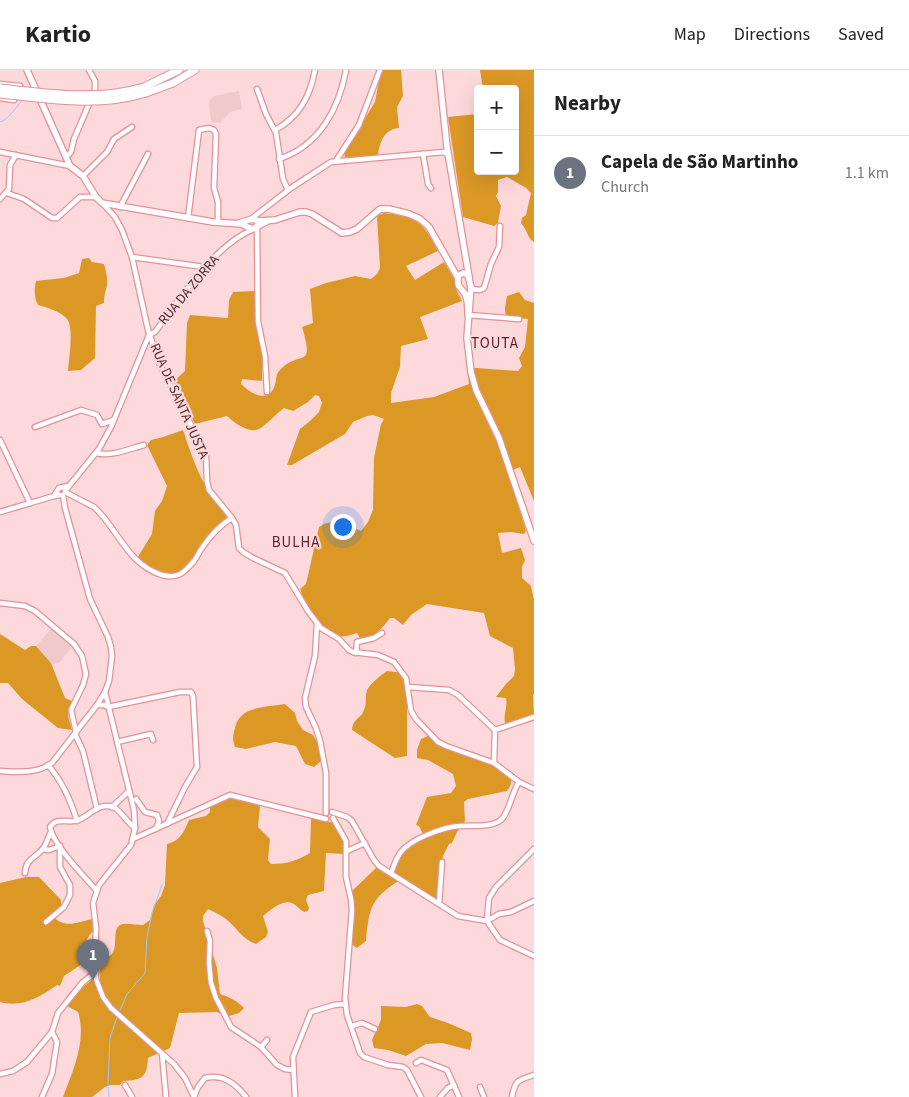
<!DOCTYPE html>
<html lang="en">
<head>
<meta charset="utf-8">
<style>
  :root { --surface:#fff; --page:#f2f2f2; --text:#222; --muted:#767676; --line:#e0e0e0; --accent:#246f6f }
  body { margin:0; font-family:"Source Sans 3",sans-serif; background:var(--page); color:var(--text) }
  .controls { position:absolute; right:15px; top:15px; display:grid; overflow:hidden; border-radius:5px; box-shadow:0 5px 20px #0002 }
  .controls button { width:45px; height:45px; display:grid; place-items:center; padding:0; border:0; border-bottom:1px solid var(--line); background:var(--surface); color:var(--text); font:25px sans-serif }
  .you { position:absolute; left:342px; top:456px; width:18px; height:18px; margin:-12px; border:4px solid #fff; border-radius:50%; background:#1a73e8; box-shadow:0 0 0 8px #1a73e833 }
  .badge { display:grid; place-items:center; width:32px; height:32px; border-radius:50%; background:var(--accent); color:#fff; font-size:16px; font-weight:700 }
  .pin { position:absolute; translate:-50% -41px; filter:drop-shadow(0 1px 2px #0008) }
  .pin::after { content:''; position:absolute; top:26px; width:18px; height:15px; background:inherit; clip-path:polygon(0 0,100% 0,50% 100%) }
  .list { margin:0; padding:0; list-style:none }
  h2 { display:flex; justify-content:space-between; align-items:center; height:65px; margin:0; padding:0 20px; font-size:21px }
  h2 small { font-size:16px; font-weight:400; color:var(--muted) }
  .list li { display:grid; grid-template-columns:32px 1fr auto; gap:15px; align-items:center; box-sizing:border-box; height:75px; padding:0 20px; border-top:1px solid var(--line) }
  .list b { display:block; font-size:19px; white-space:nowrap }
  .list p { margin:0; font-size:16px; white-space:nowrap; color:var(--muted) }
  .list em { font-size:16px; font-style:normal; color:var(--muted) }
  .map { position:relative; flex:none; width:534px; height:1027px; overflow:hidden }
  header { display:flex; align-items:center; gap:30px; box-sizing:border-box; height:70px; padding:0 25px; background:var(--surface); border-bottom:1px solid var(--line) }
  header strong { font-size:24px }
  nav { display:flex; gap:28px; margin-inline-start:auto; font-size:18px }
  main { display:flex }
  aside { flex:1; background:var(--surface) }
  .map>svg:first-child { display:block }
</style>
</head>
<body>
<header>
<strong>Kartio</strong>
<nav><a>Map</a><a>Directions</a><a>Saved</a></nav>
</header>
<main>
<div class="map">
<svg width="534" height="1027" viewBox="0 0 534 1027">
  <rect width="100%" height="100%" fill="#fdd9db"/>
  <g fill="#f0c9cb">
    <polygon points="239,21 242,39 230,42 220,53 211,52 209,35 210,30 214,26"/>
    <polygon points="52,558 73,576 59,593 52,594 36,576"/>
  </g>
  <g fill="#db9825">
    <path d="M381,0h20l2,26 -6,11 2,21c-15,1 -20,15 -21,29l-33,1 -1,-5 31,-51z"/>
    <path d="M480,0h54v172c-7,-4 -7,-13 -13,-19l1,-5 4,-3 5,-22 -5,-5 -19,-11 -9,3v12l-2,4 5,10 -3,17 -4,3 -31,-9 -15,-100 30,-3v57h37v-82h-32z"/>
    <path d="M384,143c34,4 39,9 54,38l-32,15 9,14 29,-18 11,18 2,11 5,10 -42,16 8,22 -27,7 -1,21 -9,26v10l43,-6 35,-13 -2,-15 10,-1 41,3 4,-5 -3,-8 6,-11 3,-28 -21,-2c-4,-7 -1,-13 0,-21l12,-4 6,8 9,3v198l-14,-34 -12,5 18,59 -2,3 -13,-2 -13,1 4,20 19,-5 4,12 -3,7v11l9,8 3,14v94l-1,1 1,20 -29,8c-2,-9 3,-16 1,-25l-10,-1 10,-13 8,-8 1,-7 -2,-21 -23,-12 -6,-23 -57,-9 -16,11 -8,10 -9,-7h-4c-9,12 -15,19 -30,20l-3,-5c-24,9 -29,-1 -43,-18h-4l-10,-26 6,-5 13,-57c13,-10 30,-2 42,4l7,-9 5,-12 1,-52 7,-34 3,-5 -11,-4 -6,1 -14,6 -8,12 -53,31h-5l13,-36 10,-8 9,-9 3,-9 -3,-7 -4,-1 -7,7 -15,9 -9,-3c-7,5 -18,17 -25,21 -10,5 -26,-7 -32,-13l-32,8 -22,-42 12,-11 2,-48 3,-8 38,3 1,-18 4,-8 22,-1 1,29 6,34v27l-20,-2 -1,5c10,10 28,20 34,1 2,-6 0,-10 5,-15 20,-21 35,1 22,-43l11,-4 -3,-34 16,-6 29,-7 16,3 6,-5 3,-6 -3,-52z"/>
    <path d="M89,188l3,4 12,2c2,7 4,15 3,22 -2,6 -3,10 -3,17l-8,3 -1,52 -14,12 -13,1c1,-11 6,-44 -1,-52 -5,-7 -21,-12 -29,-14 -4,-8 -4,-15 -2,-24l28,-3 15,-5 3,-14z"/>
    <path d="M183,360c10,29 19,60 43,81v7l-19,20 -19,26 -9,10 -8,1 -32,-11 -3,-4 16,-26 3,-23 7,-10 5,-15 -20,-41 4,-5 12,-3z"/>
    <polygon points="0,564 25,580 31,576 36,576 51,593 65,628 72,631 68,646 72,660 58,658 22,629 8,613 0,613"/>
    <path d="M387,601l17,2 6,11 1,20 -4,4v48l-12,2 -43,-28c1,-12 9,-11 12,-20 3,-6 1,-13 3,-20 4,-7 13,-14 20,-19z"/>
    <path d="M285,634l10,9 2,8 6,9 10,5 10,18 -2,8 -7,6 -9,-3 -9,-18 -21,-4 -29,7 -11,-2c-3,-7 -2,-12 0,-19 4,-22 32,-21 50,-24z"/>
    <path d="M428,666c3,3 7,8 12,10 16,8 62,16 70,31 3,5 0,10 -3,14l-39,8 -4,3 1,19 -8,11 -5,11 -3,1 -6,12 -6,49 -37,-25c-29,18 -31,28 -34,61l-9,7 -6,-4v-52l26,-25 10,5 21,-27 15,-11 -4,-8 -3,-1 11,-28 24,-4 5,-7 -3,-12 -25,-14 -11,-2v-8l4,-11z"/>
    <path d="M231,728l29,8 -2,21 12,12 -2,21 3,4c15,0 26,-3 39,-11l1,-35 23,5 9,13 2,18 -19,-1 -2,38 -16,4 -2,5 3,8 -1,3 -4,1c-4,-2 -7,-6 -10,-8 -11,-6 -23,6 -31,12l5,16 -2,5 -10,7c-13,-4 -20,-17 -30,-25 -5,-4 -12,-7 -18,-10l-5,7v5l14,47 3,26c10,3 17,7 24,14l-5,5 -13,4 -9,-5 -38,1 -9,35 -22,10c-1,20 -6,22 -25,23l-3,4h-9l-6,2 -13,10h-29c10,-26 24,-57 15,-85l-16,-9 9,-12 5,1 16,-12 8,-1v-18c4,-3 11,-4 13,-9 5,-7 -2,-26 10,-28 6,-1 14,1 20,1l7,-5 4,-15 7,-9 4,-11 2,-41c13,-3 17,-12 22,-24l17,-4 4,-4v-5l10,-6z"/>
    <path d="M26,807h13l22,23v8l-6,3 -1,6c11,12 24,5 38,2l1,12c-9,10 -11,19 -11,33l-18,12 -4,10 -3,-1c-17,12 -35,23 -57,17v-119z"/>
    <polygon points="417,934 422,936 430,947 448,953 471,963 472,969 470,980 442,973 426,974 406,986 388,980 374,978 372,970 381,950 381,936 406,937"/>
  </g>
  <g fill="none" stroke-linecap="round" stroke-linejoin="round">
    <g stroke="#9fc8fc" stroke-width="1">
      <path d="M0,52c10,-3 14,-14 23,-22"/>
      <polyline points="119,943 127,924 145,903 147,867 152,843 162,815"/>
      <polyline points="109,1027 108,1014 110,968 117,947"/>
    </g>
    <g stroke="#e49198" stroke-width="7">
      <g id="minor">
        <polyline points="0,14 20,16 14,30 0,28"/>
        <polyline points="257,19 266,44 276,63 283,109 288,120"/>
        <path d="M275,60c24,-13 35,-33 40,-60"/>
        <polyline points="0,82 70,96"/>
        <polyline points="423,84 428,114 431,118"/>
        <polyline points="66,87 71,82 74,69 95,20 95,11 89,0"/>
        <path d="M279,89c40,-13 60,-50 67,-89"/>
        <polyline points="336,91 359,55 380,0"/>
        <polyline points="83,106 107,82 114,69 132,57"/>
        <polyline points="7,123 24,129 52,148 57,148 80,127 96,127"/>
        <polyline points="0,129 9,119 10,95 16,85"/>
        <polyline points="103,134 115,147 122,160 132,187 148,260 160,295 206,384 207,412 209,420 232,448 236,455 239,478 243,482 253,488 285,503 308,541 321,558 339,569 349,580 353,582 378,585 394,592 406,608 411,641 416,649 438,672 446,676 494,693 519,712 534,719"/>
        <polyline points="120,137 148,84"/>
        <polyline points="188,148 199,60 209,58 214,60 216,64 214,118 218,132 218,152"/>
        <polyline points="251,149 291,118 331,92 444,82 449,86"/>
        <polyline points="257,155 258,252 265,286 267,322"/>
        <polyline points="132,187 204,197"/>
        <polyline points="471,219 480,220 484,218 491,194 499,177 500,156"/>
        <polyline points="468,245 519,249"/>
        <path d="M149,265l6,-3c25,-33 60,-88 99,-103"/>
        <polyline points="35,357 81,340 97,345 102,354 114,350"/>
        <polyline points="0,370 30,433"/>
        <path d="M96,383c15,4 33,-4 48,-8"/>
        <polyline points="65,421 99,379 111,357 149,265"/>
        <path d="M65,422l29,15 6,6c20,22 30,52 62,62 16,4 22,-2 32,-14 3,-4 5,-9 8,-13 8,-12 18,-23 30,-30"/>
        <polyline points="54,426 59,418 68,416"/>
        <polyline points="0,442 54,426 60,425"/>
        <polyline points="0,533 25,536 35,541 74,574 82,586 86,604 83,615 71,640 76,662"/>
        <polyline points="317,554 315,586 305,628 306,637 316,658 320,671 326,703 326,743"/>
        <polyline points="356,583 357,572 374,568 382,563"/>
        <polyline points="408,617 449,620 458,625 495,660 494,693"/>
        <polyline points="105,622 134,740 135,758 131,775 99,815 93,833 96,858 95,891 96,909 103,927 111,938 174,994 185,1008 194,1027"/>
        <polyline points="97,635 104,635 108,637 180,622 191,622 193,626 197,697 185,717 167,754"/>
        <polyline points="495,660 534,647"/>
        <polyline points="75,664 83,681 97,739"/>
        <polyline points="117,672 151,664 153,670"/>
        <path d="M48,695c14,16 23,36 29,56"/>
        <path d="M0,701c18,1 37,3 52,-8l45,-58 8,-13 4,-11 3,-25 -1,-9 -3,-10 -18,-38 -25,-91 -2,-13"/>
        <polyline points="136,729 145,742 157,745 159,751 156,759"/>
        <polyline points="112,737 129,721"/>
        <polyline points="332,742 347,747 352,751 374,790 379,796 458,846 487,851"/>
        <polyline points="333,748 346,771 346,807 351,829 352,840 345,928 347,945 357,974 360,983 364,987 388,995 403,997 407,1000 421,1027"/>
        <polyline points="133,769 230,725 326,749"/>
        <polyline points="43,779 49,780 60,776"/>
        <polyline points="347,781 365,773"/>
        <path d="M25,803c1,-16 12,-15 19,-26 3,-4 4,-10 7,-15"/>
        <path d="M391,803c3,-7 5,-15 10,-21 10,-13 42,-25 59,-26 13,-1 30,2 41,-6 8,-7 11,-28 18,-38"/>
        <path d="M97,821c-13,-15 -44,-46 -47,-64 7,-11 18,-3 28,-7 12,-4 20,-18 35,-13 7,2 15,17 22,21"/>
        <polyline points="439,833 442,792"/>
        <polyline points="487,851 489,828 496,817 534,779"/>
        <polyline points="487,851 500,870 534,886"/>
        <polyline points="487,851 499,844 511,842 534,831"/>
        <polyline points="46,852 64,837 70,825 70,815 60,797 60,776"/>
        <polyline points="207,861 210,871 209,893 211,913 216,928 231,957 261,977 277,995 285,999 293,1000"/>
        <polyline points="352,956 362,953 375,959"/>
        <polyline points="261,977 267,970"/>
        <polyline points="162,983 166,1027"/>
        <polyline points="416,993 421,990 447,1000 459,1027"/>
        <polyline points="0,1004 13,1001 27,992 52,962 58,943 83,912 96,902"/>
        <polyline points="125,1015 132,1027"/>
        <polyline points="480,1017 484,1027"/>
        <polyline points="42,1027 52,1004 57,972 52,962"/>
        <path d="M194,1027l4,-10 7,-9c18,-4 30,5 41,19"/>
        <polyline points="295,1027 293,987 311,942 334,935 345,934"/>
        <polyline points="440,1027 448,1018 454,1015"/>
        <path d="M512,1027c3,-17 6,-17 22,-22"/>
      </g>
    </g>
    <g stroke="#e49198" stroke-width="8">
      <g id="major">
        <polyline points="27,0 70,96 83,106 96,127 102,133 213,152 241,154 252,159 268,151"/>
        <polyline points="439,0 447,77 469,207"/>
        <polyline points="239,153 252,149 259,151 275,150 300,142 306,142 312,144 342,163 350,162 357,159 380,139 389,139 409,144 420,149 429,157 458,208"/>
        <path d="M468,245c0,-5 0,-16 -3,-21 -5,-8 -8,-5 -7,-18l5,-3 5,2 3,12 -4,51 4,34 5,18 23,48 35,103"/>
      </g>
    </g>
    <g stroke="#e49198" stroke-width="9">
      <g id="highway">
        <polyline points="144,17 179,0"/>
        <polyline points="146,23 173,13 195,0"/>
      </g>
    </g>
    <use href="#minor" stroke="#fff" stroke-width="4.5"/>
    <use href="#major" stroke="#fff" stroke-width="5.5"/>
    <use href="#highway" stroke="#fff" stroke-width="7"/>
    <g stroke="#e49198" stroke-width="9" stroke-linecap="butt">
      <g id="highway-bridge">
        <path d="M0,18c48,5 96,13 144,-1"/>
        <path d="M0,24c49,5 98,14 146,-1"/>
      </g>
    </g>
    <use href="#highway-bridge" stroke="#fff" stroke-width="7"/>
  </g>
  <g text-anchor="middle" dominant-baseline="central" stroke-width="4.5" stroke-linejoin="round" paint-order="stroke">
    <g font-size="14" fill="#4d2c2e" stroke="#fdd9db">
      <text transform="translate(189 220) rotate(-50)">RUA DA ZORRA</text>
      <text transform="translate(179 331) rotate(66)">RUA DE SANTA JUSTA</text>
    </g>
    <g font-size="15" letter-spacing="1" fill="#601a26" stroke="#fdd9db">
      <text x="495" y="273">TOUTA</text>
      <text x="296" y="472">BULHA</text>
    </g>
  </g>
</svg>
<div class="controls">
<button>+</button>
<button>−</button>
</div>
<div class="you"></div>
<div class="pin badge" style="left:93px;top:910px;background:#6b7280">1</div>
</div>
<aside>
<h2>Nearby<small></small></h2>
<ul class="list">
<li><span class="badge" style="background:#6b7280">1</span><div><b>Capela de São Martinho</b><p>Church</p></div><em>1.1 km</em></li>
</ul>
</aside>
</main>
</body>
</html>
